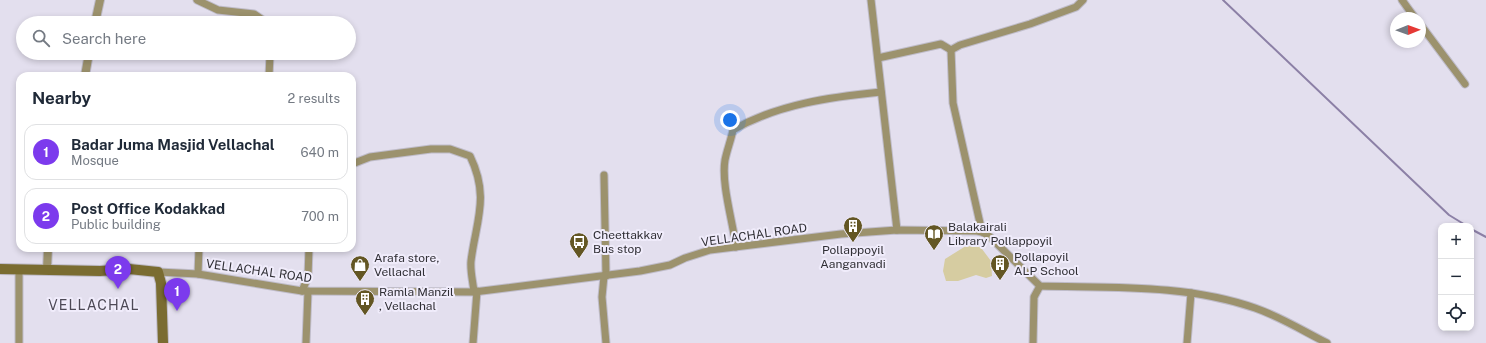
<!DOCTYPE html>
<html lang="en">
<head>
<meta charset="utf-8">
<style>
  :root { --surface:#fff; --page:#f6f6f7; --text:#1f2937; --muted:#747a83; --line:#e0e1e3; --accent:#7c3aed }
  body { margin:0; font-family:"Public Sans",sans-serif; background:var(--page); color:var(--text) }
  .controls { position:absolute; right:12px; bottom:12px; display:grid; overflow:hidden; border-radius:8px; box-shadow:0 2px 6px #0003 }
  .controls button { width:36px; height:36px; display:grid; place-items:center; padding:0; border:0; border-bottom:1px solid var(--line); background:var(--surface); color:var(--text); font:20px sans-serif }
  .compass { position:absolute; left:1390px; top:12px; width:36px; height:36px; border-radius:50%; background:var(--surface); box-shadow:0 2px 6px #0003; rotate:89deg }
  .you { position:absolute; left:730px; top:120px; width:14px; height:14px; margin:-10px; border:3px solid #fff; border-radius:50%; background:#1a73e8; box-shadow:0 0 0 6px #1a73e833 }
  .badge { display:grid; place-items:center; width:26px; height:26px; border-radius:50%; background:var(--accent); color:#fff; font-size:13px; font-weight:700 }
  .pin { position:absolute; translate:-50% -33px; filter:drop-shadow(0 1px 2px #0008) }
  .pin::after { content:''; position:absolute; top:21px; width:14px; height:12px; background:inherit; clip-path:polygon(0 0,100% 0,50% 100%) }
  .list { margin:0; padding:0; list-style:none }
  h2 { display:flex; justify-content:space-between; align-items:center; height:52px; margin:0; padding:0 16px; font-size:17px }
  h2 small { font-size:13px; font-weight:400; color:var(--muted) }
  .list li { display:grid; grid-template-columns:26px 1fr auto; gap:12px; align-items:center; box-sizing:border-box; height:56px; margin:0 8px 8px; padding:0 8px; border:1px solid var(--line); border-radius:12px }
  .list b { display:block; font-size:15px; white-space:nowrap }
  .list p { margin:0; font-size:13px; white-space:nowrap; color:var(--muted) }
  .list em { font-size:13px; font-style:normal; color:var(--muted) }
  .icon { flex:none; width:22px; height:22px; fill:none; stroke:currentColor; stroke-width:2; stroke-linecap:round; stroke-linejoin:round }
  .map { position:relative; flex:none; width:1486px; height:343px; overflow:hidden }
  .search { position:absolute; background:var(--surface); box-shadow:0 2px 6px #0003; left:16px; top:16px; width:340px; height:44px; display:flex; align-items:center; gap:10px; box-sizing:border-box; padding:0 14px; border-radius:22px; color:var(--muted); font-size:15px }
  .panel { position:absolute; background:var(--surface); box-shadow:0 2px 6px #0003; left:16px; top:72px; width:340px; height:180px; border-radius:12px }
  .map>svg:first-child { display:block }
</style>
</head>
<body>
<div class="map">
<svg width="1486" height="343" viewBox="0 0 1486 343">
  <rect width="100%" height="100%" fill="#e3dfee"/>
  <polygon fill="#d6cca1" points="969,244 979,245 991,261 992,276 986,278 976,275 958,281 946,281 943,271 945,259"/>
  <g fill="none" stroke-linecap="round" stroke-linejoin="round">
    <g stroke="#8c80a6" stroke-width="2">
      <polyline points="1223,0 1449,215 1467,226"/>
      <polyline points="1471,229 1486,237"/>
    </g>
    <g stroke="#bfbcc9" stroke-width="9">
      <g id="minor">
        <polyline points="197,0 218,10 254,14 267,23"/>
        <polyline points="871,0 897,230"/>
        <polyline points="1402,0 1415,18"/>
        <polyline points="1420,24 1465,84"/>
        <polyline points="878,58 941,44 951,50"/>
        <polyline points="269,76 270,55 278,53"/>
        <path d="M352,164l18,-7 61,-8h19l20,7c20,41 6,65 1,105 -1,10 2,21 3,31"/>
        <polyline points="604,175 606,276"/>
        <polyline points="982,232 953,103 951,50 960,45 1030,24 1076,7 1083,0"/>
        <path d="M736,247c-3,-25 -15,-63 -11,-87 2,-10 6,-20 8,-30 45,-26 98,-33 148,-38"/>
        <path d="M158,272l40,2 104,17 172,1 166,-21 30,-6 15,-7 25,-8 131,-16 56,-4 80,1 5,1 7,4 51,50c72,2 146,-2 215,22 26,9 48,23 72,35"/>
        <polyline points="198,274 199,248"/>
        <polyline points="604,276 602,297 606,343"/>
        <polyline points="302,291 308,277 309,248"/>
        <polyline points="19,343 19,270"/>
        <polyline points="306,343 308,291"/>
        <polyline points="473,343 477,291"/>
        <polyline points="1033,343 1034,297 1040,286"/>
        <polyline points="1187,343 1191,293"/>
      </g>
    </g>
    <g stroke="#bfbcc9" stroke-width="10">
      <g id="tertiary">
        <polyline points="95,23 100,0"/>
        <polyline points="85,76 89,53"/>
        <polyline points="47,270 48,248"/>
      </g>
    </g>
    <g stroke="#bfbcc9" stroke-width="12">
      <polyline id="secondary" points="0,269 100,271 129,269 158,272 161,283 163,343"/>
    </g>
    <use href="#minor" stroke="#9c926d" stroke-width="7"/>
    <use href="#tertiary" stroke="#9c926d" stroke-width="8"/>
    <use href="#secondary" stroke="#7a6c31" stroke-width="10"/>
  </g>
  <defs>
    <g id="building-pin" transform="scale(1)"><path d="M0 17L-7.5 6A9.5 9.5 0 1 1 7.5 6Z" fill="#635623" stroke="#f0ecfb"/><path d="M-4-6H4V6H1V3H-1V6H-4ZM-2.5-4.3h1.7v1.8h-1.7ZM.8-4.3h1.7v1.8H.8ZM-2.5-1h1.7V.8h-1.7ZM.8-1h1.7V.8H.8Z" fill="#fff"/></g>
    <g id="library-pin" transform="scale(1)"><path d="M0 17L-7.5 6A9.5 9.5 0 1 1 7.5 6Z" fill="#635623" stroke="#f0ecfb"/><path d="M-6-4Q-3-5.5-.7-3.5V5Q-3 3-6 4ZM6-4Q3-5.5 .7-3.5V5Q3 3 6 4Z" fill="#fff"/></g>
    <g id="bus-pin" transform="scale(1)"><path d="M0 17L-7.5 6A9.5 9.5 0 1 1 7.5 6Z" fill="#635623" stroke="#f0ecfb"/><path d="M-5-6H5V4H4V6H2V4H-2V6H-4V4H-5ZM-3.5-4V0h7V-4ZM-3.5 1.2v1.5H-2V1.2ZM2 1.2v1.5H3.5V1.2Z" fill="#fff"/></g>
    <g id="shop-pin" transform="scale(1)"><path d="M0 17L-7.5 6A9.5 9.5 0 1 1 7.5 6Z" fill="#635623" stroke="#f0ecfb"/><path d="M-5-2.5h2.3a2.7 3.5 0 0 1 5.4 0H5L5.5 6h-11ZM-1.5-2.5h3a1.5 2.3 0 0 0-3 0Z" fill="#fff"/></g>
  </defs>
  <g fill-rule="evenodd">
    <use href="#building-pin" x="853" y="226"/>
    <use href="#library-pin" x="934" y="234"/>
    <use href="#bus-pin" x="579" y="242"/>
    <use href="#building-pin" x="1000" y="264"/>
    <use href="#shop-pin" x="360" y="265"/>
    <use href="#building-pin" x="365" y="299"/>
  </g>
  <g text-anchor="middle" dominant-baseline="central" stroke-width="4" stroke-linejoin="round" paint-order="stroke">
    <g font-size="12" fill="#302f35" stroke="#f0ecfb" text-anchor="start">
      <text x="948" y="227">Balakairali<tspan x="948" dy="14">Library Pollappoyil</tspan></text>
      <text x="593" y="235">Cheettakkav<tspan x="593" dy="14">Bus stop</tspan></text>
      <text x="853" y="250" text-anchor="middle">Pollappoyil<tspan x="853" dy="14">Aanganvadi</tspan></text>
      <text x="1014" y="257">Pollapoyil<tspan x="1014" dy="14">ALP School</tspan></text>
      <text x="374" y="258">Arafa store,<tspan x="374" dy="14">Vellachal</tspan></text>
      <text x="379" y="292">Ramla Manzil<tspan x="379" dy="14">, Vellachal</tspan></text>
    </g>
    <g font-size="12" fill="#302f35" stroke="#f0ecfb">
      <text transform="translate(754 235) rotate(-8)">VELLACHAL ROAD</text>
      <text transform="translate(259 271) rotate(8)">VELLACHAL ROAD</text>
    </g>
    <g font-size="14" letter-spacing="1" fill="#4d4956" stroke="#f0ecfb">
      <text x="94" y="305">VELLACHAL</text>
    </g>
  </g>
</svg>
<div class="controls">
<button>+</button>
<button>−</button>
<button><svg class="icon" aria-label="locate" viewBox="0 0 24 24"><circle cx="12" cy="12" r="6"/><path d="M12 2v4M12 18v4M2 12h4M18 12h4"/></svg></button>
</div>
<svg class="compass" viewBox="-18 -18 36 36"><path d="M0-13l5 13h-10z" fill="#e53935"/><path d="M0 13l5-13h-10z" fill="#747a83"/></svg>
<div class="you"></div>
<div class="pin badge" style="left:177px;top:311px">1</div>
<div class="pin badge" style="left:118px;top:289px">2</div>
<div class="search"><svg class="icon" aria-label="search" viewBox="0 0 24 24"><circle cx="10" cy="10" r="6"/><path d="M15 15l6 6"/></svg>Search here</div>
<section class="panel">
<h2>Nearby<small>2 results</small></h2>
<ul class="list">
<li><span class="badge">1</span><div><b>Badar Juma Masjid Vellachal</b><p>Mosque</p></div><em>640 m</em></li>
<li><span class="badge">2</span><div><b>Post Office Kodakkad</b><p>Public building</p></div><em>700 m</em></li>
</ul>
</section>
</div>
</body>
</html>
